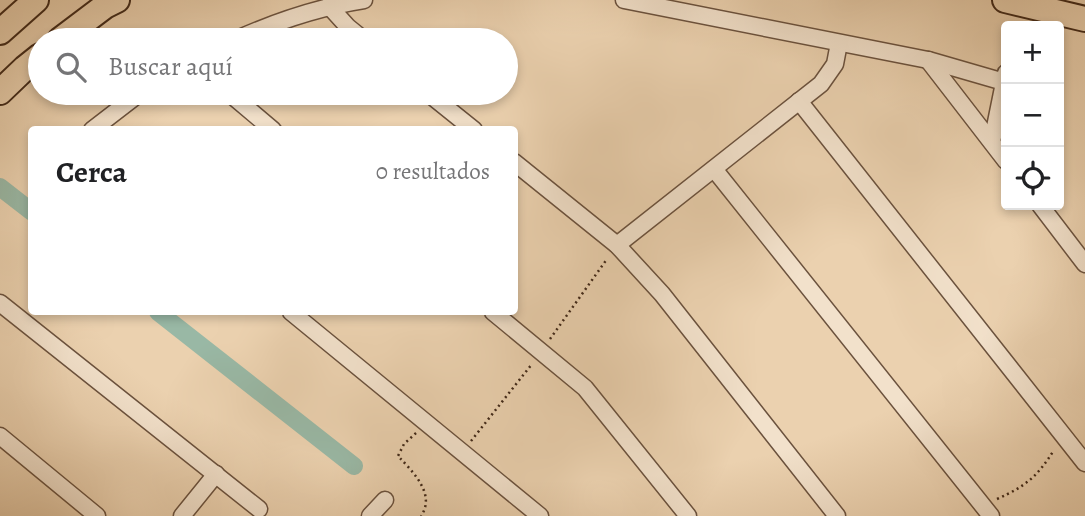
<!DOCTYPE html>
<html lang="es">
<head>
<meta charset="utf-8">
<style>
  :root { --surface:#fff; --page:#f2f2f2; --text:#202124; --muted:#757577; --line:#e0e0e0 }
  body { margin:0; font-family:Alegreya,serif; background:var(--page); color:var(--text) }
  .controls { position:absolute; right:21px; top:21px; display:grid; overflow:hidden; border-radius:7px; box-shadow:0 4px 10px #0003 }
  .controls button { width:63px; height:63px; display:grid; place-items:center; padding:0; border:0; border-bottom:2px solid var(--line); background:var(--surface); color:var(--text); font:35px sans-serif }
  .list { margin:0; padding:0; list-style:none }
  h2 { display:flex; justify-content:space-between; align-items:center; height:91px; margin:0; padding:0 28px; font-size:30px }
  h2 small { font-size:23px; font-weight:400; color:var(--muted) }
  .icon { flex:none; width:38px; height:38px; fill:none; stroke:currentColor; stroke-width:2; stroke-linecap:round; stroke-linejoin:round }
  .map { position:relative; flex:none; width:1085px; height:516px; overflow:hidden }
  .search { position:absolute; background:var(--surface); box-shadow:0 4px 10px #0003; left:28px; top:28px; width:490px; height:77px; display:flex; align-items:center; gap:18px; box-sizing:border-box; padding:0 24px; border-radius:38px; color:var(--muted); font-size:26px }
  .panel { position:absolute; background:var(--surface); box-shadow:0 4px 10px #0003; left:28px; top:126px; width:490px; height:189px; border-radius:7px }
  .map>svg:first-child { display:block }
</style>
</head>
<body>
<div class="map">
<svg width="1085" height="516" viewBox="0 0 1085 516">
  <rect width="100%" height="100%" fill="#ebd1af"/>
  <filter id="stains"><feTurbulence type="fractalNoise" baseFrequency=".00286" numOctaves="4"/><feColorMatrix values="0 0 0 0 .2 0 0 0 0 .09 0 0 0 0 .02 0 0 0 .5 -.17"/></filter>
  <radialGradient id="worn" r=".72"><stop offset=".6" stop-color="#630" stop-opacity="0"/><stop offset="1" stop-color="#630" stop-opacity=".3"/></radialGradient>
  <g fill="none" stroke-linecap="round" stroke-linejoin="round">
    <g stroke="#99b8a5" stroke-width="18">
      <polyline points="0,187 32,212"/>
      <polyline points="158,312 354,466"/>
    </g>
    <g stroke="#6b523e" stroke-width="19">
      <g id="minor">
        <polyline points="624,0 928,60 1004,82"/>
        <polyline points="329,6 348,27 364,40"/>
        <path d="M235,40c42,-19 84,-33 129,-40"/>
        <polyline points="928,60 1006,161"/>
        <polyline points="229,93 273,130"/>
        <polyline points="428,93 474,130"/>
        <polyline points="799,101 1085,463"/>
        <polyline points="92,130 140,93"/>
        <polyline points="992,142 1006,73"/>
        <polyline points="514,162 617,245 662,294 837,516"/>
        <polyline points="714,169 991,516"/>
        <polyline points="1040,205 1085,264"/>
        <polyline points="617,245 821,84 835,64 839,43"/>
        <polyline points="0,303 259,509"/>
        <polyline points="291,312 540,516"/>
        <polyline points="493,312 585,388 688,516"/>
        <polyline points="0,436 97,516"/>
        <polyline points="182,516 216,474"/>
        <polyline points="370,516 385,500"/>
      </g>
    </g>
    <g stroke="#402818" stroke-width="28">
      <g id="primary">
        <polyline points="1005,0 1085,19"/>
        <polyline points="0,32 36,0"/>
        <polyline points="60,40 105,6 117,0"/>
        <polyline points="0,92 25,68 40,56"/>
      </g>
    </g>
    <g stroke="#402818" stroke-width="2.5" stroke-dasharray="2 3.5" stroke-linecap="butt">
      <polyline points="550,339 607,259"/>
      <path d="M416,433l-12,11 -6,12c15,16 38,38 23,60"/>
      <polyline points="471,441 532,364"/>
      <path d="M997,499c29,-13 40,-22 57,-49"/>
    </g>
    <use href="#minor" stroke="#f2e1cb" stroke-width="16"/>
    <use href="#primary" stroke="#ebd1af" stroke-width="24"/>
  </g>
  <rect width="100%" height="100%" filter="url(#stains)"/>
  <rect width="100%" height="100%" fill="url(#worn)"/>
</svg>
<div class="controls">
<button>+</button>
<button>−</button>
<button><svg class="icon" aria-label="locate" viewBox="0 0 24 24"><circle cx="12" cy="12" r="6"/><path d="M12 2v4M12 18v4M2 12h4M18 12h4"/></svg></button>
</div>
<div class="search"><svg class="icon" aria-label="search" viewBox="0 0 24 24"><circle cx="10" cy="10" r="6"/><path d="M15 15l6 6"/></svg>Buscar aquí</div>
<section class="panel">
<h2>Cerca<small>0 resultados</small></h2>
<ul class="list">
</ul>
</section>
</div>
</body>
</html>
